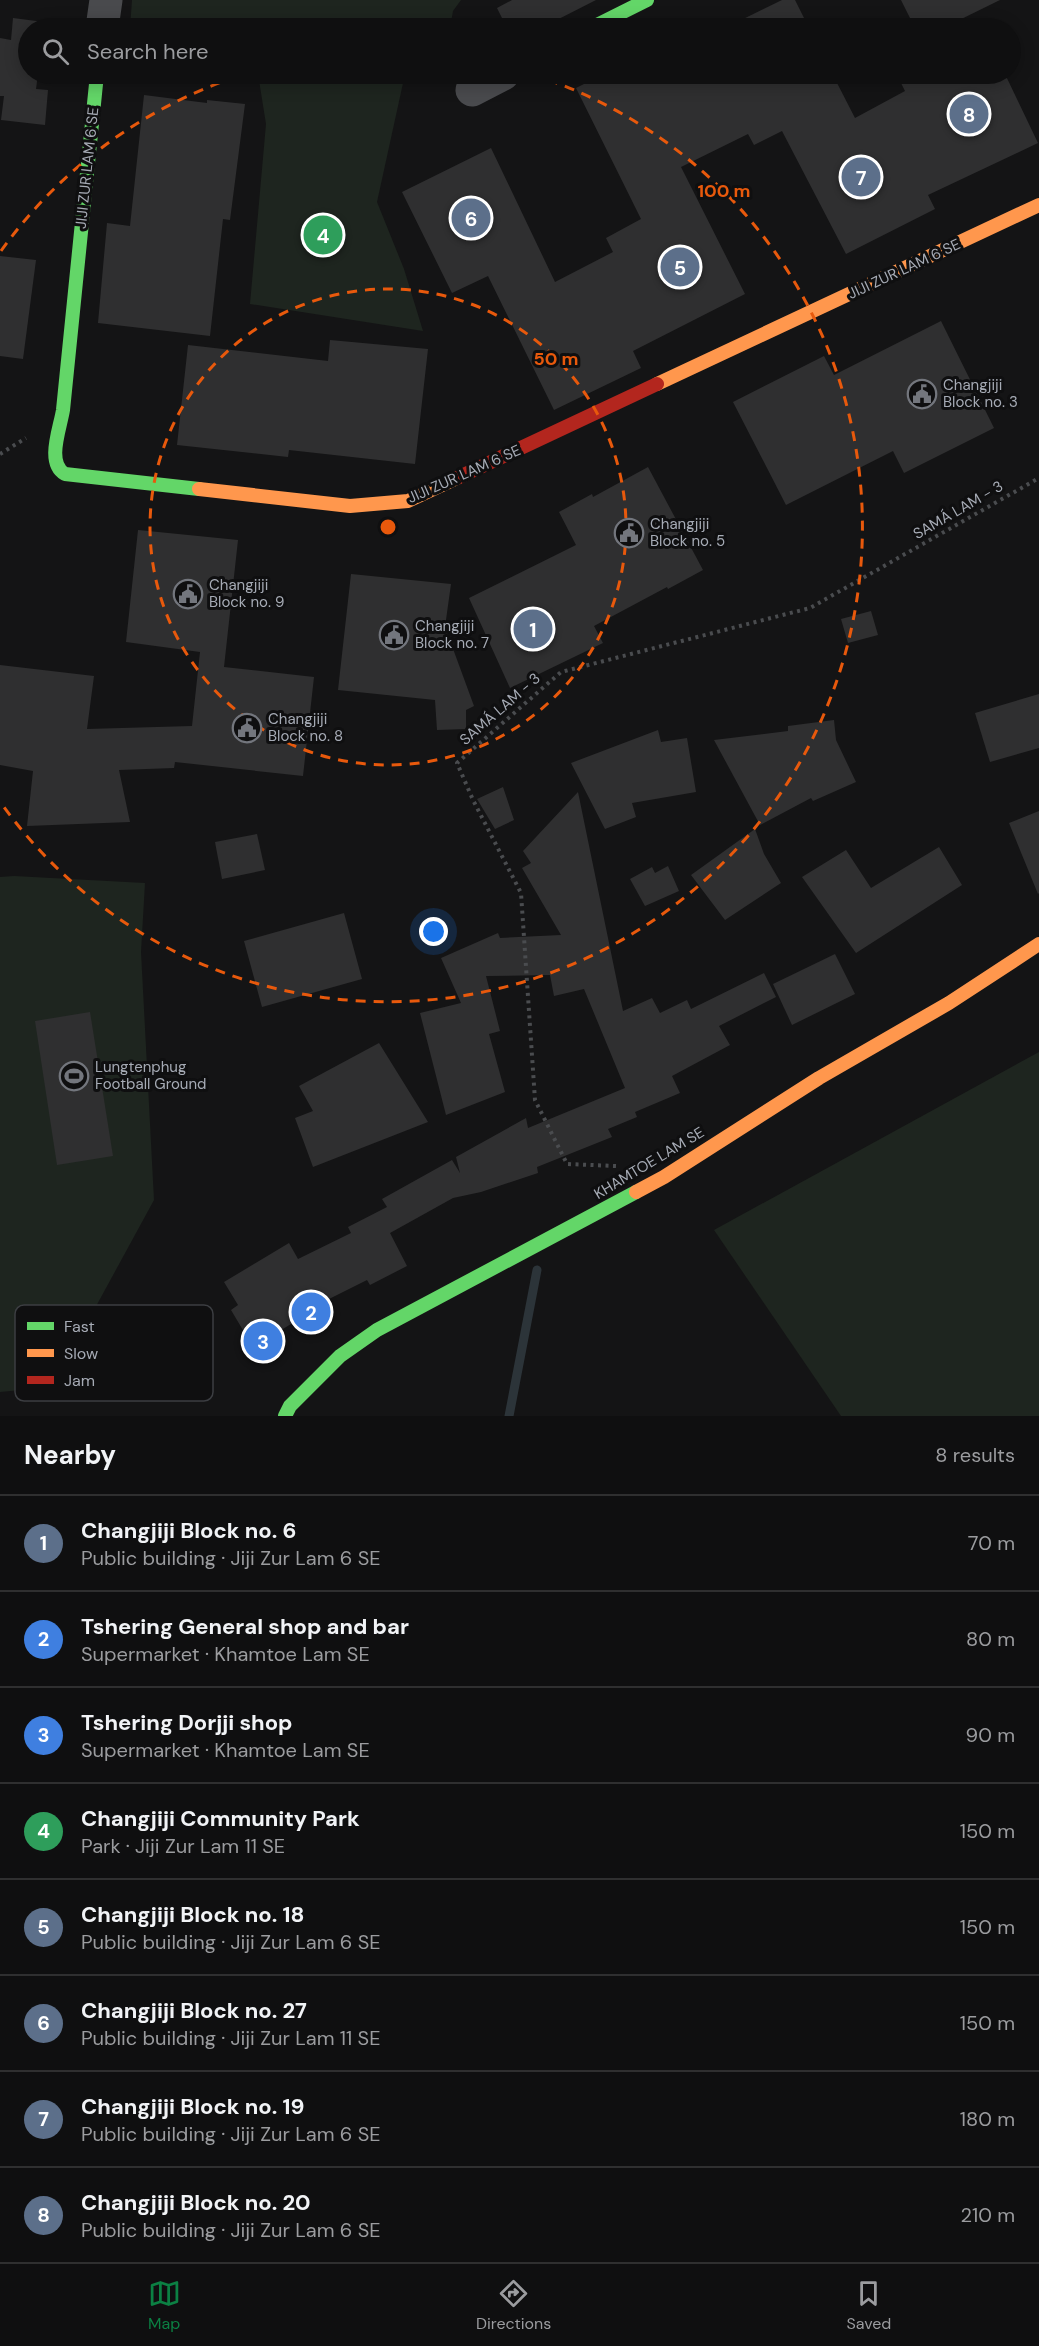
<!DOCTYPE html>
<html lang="en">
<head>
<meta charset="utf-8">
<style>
  :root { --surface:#0f0f10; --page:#181819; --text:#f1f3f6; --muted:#9b9c9f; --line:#2f2f30; --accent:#0b8043 }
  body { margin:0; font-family:"DM Sans",sans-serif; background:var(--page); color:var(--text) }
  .you { position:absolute; left:434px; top:932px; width:21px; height:21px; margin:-15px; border:4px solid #fff; border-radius:50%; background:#1a73e8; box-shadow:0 0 0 9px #1a73e833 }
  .badge { display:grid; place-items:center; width:39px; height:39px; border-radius:50%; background:var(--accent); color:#fff; font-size:20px; font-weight:700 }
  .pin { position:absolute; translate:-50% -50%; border:3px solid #fff; box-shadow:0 2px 6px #0006 }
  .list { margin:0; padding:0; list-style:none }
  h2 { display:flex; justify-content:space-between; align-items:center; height:78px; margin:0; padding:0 24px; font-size:26px }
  h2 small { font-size:20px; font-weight:400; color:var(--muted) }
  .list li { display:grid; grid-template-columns:39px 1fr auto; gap:18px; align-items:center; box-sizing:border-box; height:96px; padding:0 24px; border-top:2px solid var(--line) }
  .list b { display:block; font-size:22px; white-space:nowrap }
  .list p { margin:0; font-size:20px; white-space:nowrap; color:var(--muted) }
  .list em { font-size:20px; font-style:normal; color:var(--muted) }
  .icon { flex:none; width:33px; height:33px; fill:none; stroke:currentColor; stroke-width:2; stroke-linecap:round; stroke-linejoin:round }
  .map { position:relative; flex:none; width:1039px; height:1416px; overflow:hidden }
  .search { position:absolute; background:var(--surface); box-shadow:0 3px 15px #0003; left:18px; right:18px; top:18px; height:66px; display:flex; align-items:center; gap:15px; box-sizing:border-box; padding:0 21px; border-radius:33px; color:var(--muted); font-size:22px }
  .sheet { height:846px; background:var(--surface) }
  nav { display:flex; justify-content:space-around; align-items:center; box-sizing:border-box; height:84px; border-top:2px solid var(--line); background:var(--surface); font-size:16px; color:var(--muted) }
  nav a { display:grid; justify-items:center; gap:3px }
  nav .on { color:var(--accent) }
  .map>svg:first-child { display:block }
</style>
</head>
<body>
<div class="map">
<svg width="1039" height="1416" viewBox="0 0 1039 1416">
  <rect width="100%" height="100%" fill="#141415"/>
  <g fill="#1e251f">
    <polygon points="132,0 461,0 453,11 450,28 130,28"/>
    <polygon points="258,74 405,74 377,202 404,269 423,331 250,304 266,124"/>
    <polygon points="14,876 145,883 141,952 154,1200 52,1387 0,1392 0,877"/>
    <polygon points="1039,1052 1039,1416 841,1416 714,1230"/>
  </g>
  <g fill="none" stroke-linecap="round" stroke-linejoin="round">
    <polyline stroke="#2c3439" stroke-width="9" points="509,1416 537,1270"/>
  </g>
  <g fill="#2f2f30">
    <polygon points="512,0 596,0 541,28 507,28 497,8"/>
    <polygon points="782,0 795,0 809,28 725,28"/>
    <polygon points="901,0 1000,0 943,28 915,28"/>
    <polygon points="13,18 44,22 43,28 28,28 28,74 38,74 36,89 48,90 45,125 1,120 4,96 0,96 0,38 11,40"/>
    <polygon points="604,74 612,74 617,84 637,74 836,74 836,81 855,118 905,91 901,83 921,74 1005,74 1038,143 928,195 935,209 846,254 782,131 754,145 748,134 681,167 745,294 633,351 641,368 554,410 488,276 452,293 402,192 491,148 555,282 613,252 606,238 641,219 576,88"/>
    <polygon points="144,95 207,103 207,100 245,104 230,220 223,219 210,336 98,323 107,223 130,226"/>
    <polygon points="0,256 36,260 23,359 0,356"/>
    <polygon points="941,321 994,428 904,473 893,451 786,505 733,402 824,356 834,375"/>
    <polygon points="330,340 428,349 415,464 289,450 288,457 177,445 188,345 328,361"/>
    <polygon points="648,467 703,570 668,589 667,587 594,626 603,643 510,688 469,598 576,545 559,512 592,494 593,497"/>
    <polygon points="138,530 238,540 224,667 314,677 303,776 175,762 174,768 119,770 130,822 27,826 33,771 0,765 0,665 94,676 87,729 192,726 200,652 126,642"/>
    <polygon points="351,574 451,584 445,627 474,706 466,710 466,729 437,730 435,700 338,690"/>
    <polygon points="871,611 878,635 848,643 841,619"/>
    <polygon points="1039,694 1039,748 990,762 975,713"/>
    <polygon points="834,720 836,740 856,782 813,801 811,798 760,825 714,740 788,731 788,726"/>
    <polygon points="658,730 661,742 687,738 696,792 632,803 636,817 605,829 571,763"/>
    <polygon points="503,787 514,820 495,829 477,799"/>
    <polygon points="578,792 623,1011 652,998 660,1013 687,1000 691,1009 764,973 776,997 719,1026 730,1045 672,1076 680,1093 635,1112 637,1117 608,1129 612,1137 537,1167 538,1173 481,1192 453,1198 390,1233 407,1266 370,1285 367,1280 323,1302 324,1304 253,1347 231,1310 238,1305 224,1282 289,1243 298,1259 351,1233 348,1227 387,1207 382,1199 452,1160 460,1173 456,1157 526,1118 528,1128 625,1088 584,989 554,996 550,975 486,976 500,1031 489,1034 505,1092 446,1115 420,1013 461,1003 441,958 498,933 500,938 561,935 522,868 531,863 523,851"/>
    <polygon points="1039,811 1039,893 1038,894 1009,823"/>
    <polygon points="755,829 764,854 781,883 725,920 691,875"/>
    <polygon points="257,834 265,870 222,879 215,842"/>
    <polygon points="939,847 962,885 856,953 802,877 846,850 871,888"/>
    <polygon points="668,866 679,891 645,906 630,879 652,867 655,873"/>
    <polygon points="344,913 362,979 262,1007 244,941"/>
    <polygon points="835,954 855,994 792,1025 773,984"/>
    <polygon points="90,1012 113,1156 57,1165 35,1021"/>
    <polygon points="379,1043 428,1122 313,1167 295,1118 313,1111 299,1086"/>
  </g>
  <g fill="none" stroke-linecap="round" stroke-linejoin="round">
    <g stroke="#4a4c4f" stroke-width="4" stroke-dasharray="3 4.5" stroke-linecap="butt">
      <polyline points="0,454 26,438"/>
      <polyline points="616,1166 567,1164 535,1100 521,893 473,800 457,763 561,672 810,608 1039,478"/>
    </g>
    <g stroke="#494a4d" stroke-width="33">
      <polyline points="102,28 106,0"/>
      <polyline points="472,90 503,74"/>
    </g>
    <g stroke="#63d668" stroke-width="14">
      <polyline points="591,28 647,0"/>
      <path d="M97,74l-34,336c-3,19 -17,53 2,64l134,15"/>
      <polyline points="285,1416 290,1406 340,1356 377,1330 636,1192"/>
    </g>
    <g stroke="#ff974d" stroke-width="14">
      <polyline points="657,384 1039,205"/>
      <polyline points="199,489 350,506 408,501 457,478"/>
      <polyline points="636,1192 664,1177 819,1078 949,1003 1039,944"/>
    </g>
    <polyline stroke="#b3261e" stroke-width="14" points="457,478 657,384"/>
  </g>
  <g fill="none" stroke="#e8590c" stroke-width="3" stroke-dasharray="10 8">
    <circle cx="388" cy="527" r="238"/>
    <path d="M1 251A475 475 0 0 1 245 74M531 74A475 475 0 1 1 1 803"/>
  </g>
  <defs>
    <g id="civic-ring" transform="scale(1.5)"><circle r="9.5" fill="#0f0f10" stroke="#73767d" stroke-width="1.5"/><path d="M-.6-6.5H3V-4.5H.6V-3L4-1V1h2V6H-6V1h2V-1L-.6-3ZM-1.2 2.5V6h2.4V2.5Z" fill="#73767d"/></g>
    <g id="stadium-ring" transform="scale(1.5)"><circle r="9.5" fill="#0f0f10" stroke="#73767d" stroke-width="1.5"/><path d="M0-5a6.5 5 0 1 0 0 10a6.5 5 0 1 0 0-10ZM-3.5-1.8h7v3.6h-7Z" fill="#73767d"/></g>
  </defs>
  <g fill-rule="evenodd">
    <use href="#civic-ring" x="922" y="394"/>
    <use href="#civic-ring" x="629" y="533"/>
    <use href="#civic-ring" x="188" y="594"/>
    <use href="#civic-ring" x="394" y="635"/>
    <use href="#civic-ring" x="247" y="728"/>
    <use href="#stadium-ring" x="74" y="1076"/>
  </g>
  <g text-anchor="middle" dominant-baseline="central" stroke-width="6" stroke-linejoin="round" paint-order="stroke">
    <g font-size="15" fill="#a6abb5" stroke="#0f0f10">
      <text transform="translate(87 168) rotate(-84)">JIJI ZUR LAM 6 SE</text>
      <text transform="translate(904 269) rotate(-25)">JIJI ZUR LAM 6 SE</text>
      <text transform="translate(464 474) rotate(-24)">JIJI ZUR LAM 6 SE</text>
      <text transform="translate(958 510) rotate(-30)">SAMÁ LAM - 3</text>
      <text transform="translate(500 709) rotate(-41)">SAMÁ LAM - 3</text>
      <text transform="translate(649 1163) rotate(-31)">KHAMTOE LAM SE</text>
    </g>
    <g font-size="15" fill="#a6abb5" stroke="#0f0f10" text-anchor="start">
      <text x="943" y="385">Changjiji<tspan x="943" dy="17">Block no. 3</tspan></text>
      <text x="650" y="524">Changjiji<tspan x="650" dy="17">Block no. 5</tspan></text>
      <text x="209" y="585">Changjiji<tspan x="209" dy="17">Block no. 9</tspan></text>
      <text x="415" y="626">Changjiji<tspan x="415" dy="17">Block no. 7</tspan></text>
      <text x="268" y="719">Changjiji<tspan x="268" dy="17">Block no. 8</tspan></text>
      <text x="95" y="1067">Lungtenphug<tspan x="95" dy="17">Football Ground</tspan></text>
    </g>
  </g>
  <rect x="15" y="1305" width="198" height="96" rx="9" fill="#0f0f10" stroke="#3c3e42" stroke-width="1.5"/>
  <rect x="27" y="1322" width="27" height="8" fill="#63d668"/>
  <rect x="27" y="1349" width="27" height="8" fill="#ff974d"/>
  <rect x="27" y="1376" width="27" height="8" fill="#b3261e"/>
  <g font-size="16" fill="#a6abb5">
    <text x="64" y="1332">Fast</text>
    <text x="64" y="1359">Slow</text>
    <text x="64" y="1386">Jam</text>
  </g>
  <circle cx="388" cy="527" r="9" fill="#e8590c" stroke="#0f0f10" stroke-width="3"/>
  <g font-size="18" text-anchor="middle" font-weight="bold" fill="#e8590c" stroke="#0f0f10" stroke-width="6" stroke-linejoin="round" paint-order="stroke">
    <text x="724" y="197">100 m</text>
    <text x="556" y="365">50 m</text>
  </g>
</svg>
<div class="you"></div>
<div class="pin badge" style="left:533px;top:629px;background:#5c6f8a">1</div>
<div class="pin badge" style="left:311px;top:1312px;background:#3f7fe0">2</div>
<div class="pin badge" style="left:263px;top:1341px;background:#3f7fe0">3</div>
<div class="pin badge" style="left:323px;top:235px;background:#2e9e5b">4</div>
<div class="pin badge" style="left:680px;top:267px;background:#5c6f8a">5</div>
<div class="pin badge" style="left:471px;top:218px;background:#5c6f8a">6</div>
<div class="pin badge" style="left:861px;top:177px;background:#5c6f8a">7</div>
<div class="pin badge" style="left:969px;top:114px;background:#5c6f8a">8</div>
<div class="search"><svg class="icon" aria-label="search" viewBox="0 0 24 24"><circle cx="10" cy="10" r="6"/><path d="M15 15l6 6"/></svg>Search here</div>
</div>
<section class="sheet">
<h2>Nearby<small>8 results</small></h2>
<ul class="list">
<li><span class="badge" style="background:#5c6f8a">1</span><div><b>Changjiji Block no. 6</b><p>Public building · Jiji Zur Lam 6 SE</p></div><em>70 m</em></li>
<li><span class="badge" style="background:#3f7fe0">2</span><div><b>Tshering General shop and bar</b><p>Supermarket · Khamtoe Lam SE</p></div><em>80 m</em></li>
<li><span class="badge" style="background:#3f7fe0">3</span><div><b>Tshering Dorjji shop</b><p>Supermarket · Khamtoe Lam SE</p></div><em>90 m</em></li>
<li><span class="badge" style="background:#2e9e5b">4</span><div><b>Changjiji Community Park</b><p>Park · Jiji Zur Lam 11 SE</p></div><em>150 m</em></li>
<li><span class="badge" style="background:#5c6f8a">5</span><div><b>Changjiji Block no. 18</b><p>Public building · Jiji Zur Lam 6 SE</p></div><em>150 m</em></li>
<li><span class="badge" style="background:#5c6f8a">6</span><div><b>Changjiji Block no. 27</b><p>Public building · Jiji Zur Lam 11 SE</p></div><em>150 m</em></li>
<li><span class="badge" style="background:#5c6f8a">7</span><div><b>Changjiji Block no. 19</b><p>Public building · Jiji Zur Lam 6 SE</p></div><em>180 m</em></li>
<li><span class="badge" style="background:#5c6f8a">8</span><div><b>Changjiji Block no. 20</b><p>Public building · Jiji Zur Lam 6 SE</p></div><em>210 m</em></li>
</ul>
</section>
<nav>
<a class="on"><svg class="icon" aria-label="map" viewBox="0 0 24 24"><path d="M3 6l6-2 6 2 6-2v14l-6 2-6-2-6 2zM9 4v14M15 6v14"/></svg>Map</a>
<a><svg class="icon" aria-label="directions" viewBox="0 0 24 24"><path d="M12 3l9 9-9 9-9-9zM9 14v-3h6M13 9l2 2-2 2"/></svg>Directions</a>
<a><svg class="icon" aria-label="saved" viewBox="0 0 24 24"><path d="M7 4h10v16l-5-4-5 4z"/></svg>Saved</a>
</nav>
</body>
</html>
